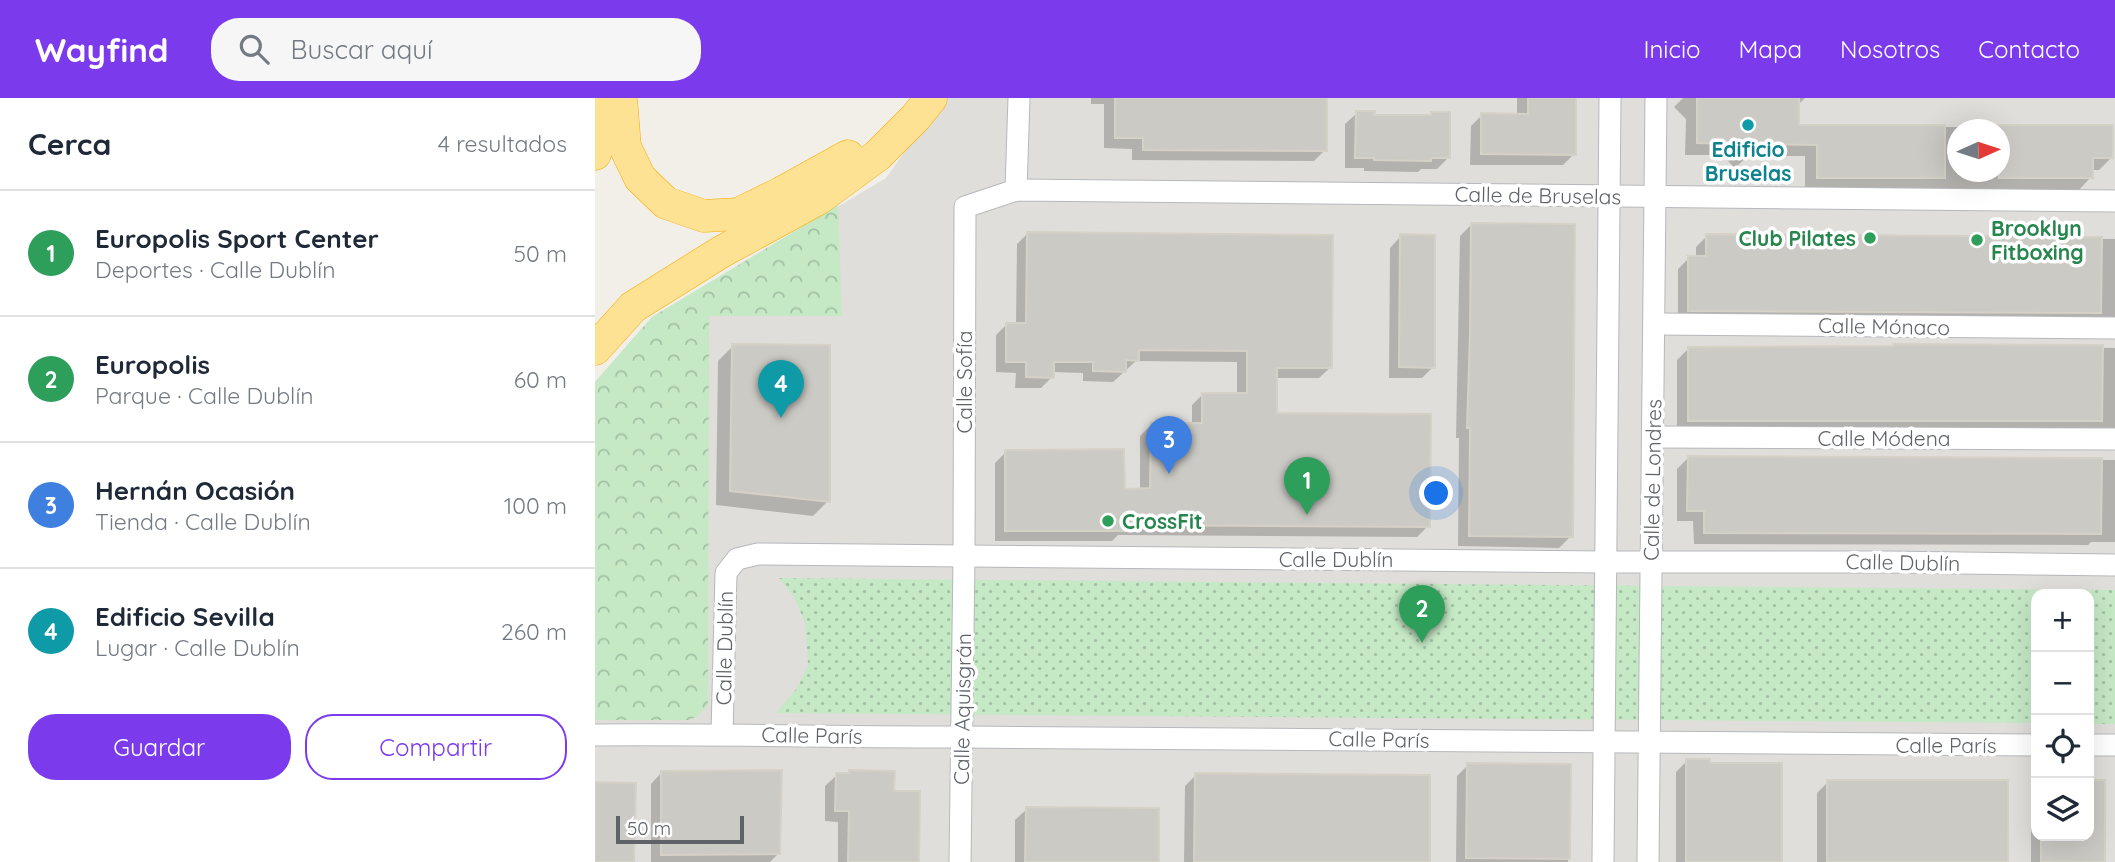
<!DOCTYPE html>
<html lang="es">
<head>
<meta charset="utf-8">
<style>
  :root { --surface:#fff; --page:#f6f6f7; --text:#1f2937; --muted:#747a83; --line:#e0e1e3; --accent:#7c3aed }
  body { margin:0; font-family:Quicksand,sans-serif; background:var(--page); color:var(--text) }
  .controls { position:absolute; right:21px; bottom:21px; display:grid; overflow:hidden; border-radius:14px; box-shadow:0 7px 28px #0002 }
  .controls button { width:63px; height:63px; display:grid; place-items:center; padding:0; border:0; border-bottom:2px solid var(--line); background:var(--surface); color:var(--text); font:35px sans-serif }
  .compass { position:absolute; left:1352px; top:21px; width:63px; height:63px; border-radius:50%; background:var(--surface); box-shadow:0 7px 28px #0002; rotate:87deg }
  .scale { position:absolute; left:21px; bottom:18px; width:128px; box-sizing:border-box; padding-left:7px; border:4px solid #5f6368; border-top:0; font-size:19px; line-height:24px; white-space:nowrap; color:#5f6368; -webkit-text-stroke:5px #fff; paint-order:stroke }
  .you { position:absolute; left:842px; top:396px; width:24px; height:24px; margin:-18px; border:5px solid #fff; border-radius:50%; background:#1a73e8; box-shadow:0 0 0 10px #1a73e833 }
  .badge { display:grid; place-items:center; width:46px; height:46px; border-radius:50%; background:var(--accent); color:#fff; font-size:23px; font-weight:700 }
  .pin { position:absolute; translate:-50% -58px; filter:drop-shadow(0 2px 4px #0008) }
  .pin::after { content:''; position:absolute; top:37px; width:24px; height:21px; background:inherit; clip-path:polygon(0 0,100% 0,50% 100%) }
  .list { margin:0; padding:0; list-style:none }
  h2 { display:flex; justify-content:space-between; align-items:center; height:91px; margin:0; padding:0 28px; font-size:30px }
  h2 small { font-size:23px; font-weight:400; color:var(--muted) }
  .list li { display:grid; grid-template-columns:46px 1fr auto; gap:21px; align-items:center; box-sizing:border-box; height:126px; padding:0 28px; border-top:2px solid var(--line) }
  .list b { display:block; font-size:26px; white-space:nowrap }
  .list p { margin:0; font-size:23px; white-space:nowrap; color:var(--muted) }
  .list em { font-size:23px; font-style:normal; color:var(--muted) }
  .actions { display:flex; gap:14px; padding:21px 28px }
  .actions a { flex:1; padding:16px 0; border:2px solid var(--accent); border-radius:28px; text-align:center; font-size:24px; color:var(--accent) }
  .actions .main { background:var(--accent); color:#fff }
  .icon { flex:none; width:38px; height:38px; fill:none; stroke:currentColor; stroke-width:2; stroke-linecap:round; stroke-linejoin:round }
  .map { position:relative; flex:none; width:1520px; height:764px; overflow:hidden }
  header { display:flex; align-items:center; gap:42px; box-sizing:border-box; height:98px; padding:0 35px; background:var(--accent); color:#fff }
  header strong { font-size:33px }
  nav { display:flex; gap:38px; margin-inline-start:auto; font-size:24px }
  .search { width:490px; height:63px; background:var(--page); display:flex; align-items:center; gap:18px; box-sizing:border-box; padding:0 24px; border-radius:28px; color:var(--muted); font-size:26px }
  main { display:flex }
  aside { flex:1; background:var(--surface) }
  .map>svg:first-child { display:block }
</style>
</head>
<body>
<header>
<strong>Wayfind</strong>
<div class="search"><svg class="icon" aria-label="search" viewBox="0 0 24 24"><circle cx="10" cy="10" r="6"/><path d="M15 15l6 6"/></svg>Buscar aquí</div>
<nav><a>Inicio</a><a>Mapa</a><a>Nosotros</a><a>Contacto</a></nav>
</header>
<main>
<aside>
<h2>Cerca<small>4 resultados</small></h2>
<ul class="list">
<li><span class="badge" style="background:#2e9e5b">1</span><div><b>Europolis Sport Center</b><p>Deportes · Calle Dublín</p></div><em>50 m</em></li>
<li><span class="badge" style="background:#2e9e5b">2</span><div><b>Europolis</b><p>Parque · Calle Dublín</p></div><em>60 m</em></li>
<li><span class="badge" style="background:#3f7fe0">3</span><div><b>Hernán Ocasión</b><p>Tienda · Calle Dublín</p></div><em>100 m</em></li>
<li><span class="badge" style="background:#0f9aa8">4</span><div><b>Edificio Sevilla</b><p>Lugar · Calle Dublín</p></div><em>260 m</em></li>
</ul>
<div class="actions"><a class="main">Guardar</a><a>Compartir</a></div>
</aside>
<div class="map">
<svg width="1520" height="764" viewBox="0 0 1520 764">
  <defs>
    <pattern id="park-crowns" width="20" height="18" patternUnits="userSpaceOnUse" patternTransform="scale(1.75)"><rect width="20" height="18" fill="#c5e8c5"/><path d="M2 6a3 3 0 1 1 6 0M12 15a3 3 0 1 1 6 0" fill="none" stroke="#a3c0a4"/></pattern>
    <pattern id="garden-dots" width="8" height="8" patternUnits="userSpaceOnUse" patternTransform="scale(1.75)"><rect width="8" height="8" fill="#c5e8c5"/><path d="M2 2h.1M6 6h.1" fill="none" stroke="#a3c0a4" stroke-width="1.8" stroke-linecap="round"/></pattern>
  </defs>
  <rect width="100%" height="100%" fill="#f1efe8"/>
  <path fill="#e0deda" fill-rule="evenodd" d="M348,0h1172v764h-1520v-480l57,-65 234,-139zM1363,32h42v42h-42zM1441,496h53v242h-53z"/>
  <polygon fill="url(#park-crowns)" points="243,107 247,218 114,218 113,607 103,618 94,622 0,622 0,284 57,219"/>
  <polygon fill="url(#garden-dots)" points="184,480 1520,492 1520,626 1494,626 1494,496 1441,496 1441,625 181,615 202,590 213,567 210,524 199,499"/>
  <g fill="#0003" fill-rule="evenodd">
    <polygon points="496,0 731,0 730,52 719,63 537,62 537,51 509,50 509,6 496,6"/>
    <polygon points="922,0 979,0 979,56 968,67 875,67 876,28 887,17 922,17"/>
    <path d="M1088,0h122l-8,8v21h315v30l-13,13h-8v7l-12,13 -274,-1v-33h-57l-13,12 -13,-13h-37l1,-36 -12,-12zM1363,32h42v42h-42z"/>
    <polygon points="762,15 778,18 853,60 842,71 826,71 823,74 769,73 769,70 750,70 750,26"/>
    <polygon points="876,127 976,438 964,450 863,448 864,340 861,340 865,138"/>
    <polygon points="433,135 736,269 724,280 680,280 680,317 833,428 822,439 523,437 517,443 400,443 400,365 411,354 528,392 545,392 545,338 556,327 597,327 597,307 608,296 642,297 642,264 541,263 518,284 488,283 488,275 457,274 457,279 446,290 420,290 421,275 401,274 401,237 412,226 421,227 422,146"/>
    <polygon points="806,138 838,269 827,280 794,280 795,150"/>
    <polygon points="1112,138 1520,141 1520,223 1083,224 1083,171 1094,160 1101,160 1101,149"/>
    <polygon points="138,248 233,403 218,418 121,407 123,263"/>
    <polygon points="1299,248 1520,250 1520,335 1082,334 1082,262 1094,250 1297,249"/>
    <polygon points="1093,360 1520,362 1520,444 1496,444 1493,447 1099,446 1098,423 1082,423 1082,371"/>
    <polygon points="1092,663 1185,764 1081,764 1081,674"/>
    <polygon points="873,667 974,668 973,764 861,764 862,678"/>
    <polygon points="1441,669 1441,738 1494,738 1494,683 1508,683 1508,764 1436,764 1436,674"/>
    <polygon points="67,674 183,756 175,764 56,764 56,686"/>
    <polygon points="255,674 297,695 323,764 243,764 243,724 230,723 230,688 242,677 252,677"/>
    <polygon points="601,677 833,764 589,764 590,688"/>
    <polygon points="1233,684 1411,764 1222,764 1222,695"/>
    <polygon points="432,711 562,764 420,764 420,722"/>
  </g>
  <g fill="#cccac5" stroke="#d6d1c6" stroke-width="2">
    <polygon points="520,0 732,0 732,53 548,52 548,40 520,40"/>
    <polygon points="933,0 981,0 981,57 886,56 886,15 933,16"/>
    <polygon points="1102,0 1204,0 1204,27 1350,27 1350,80 1222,80 1222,47 1167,46 1154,59 1140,46 1102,45"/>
    <polygon points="761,13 780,13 779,17 836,17 836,14 855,14 855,60 836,60 836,63 779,62 779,60 760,60"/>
    <polygon points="1404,27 1518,27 1518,60 1498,60 1498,80 1404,80"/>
    <polygon points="876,125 980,126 978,439 874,438 875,330 872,330 875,235"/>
    <polygon points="432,134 738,137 737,270 682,270 682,315 836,316 835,429 530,427 530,433 410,433 410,352 529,351 530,391 555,390 556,325 607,325 607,295 652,295 652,253 544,252 544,263 531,262 531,274 498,273 498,264 459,264 459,280 431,279 431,264 411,264 411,225 431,225"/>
    <polygon points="805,136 840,137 840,270 804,269"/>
    <polygon points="1111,136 1507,139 1506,215 1093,213 1093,158 1111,158"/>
    <polygon points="137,246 235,247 235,404 135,393"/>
    <polygon points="1298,246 1508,247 1507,323 1093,323 1093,249 1298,248"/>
    <polygon points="1093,358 1507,360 1506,436 1109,435 1109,413 1092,413"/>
    <polygon points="1091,661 1115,661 1115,665 1187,665 1187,764 1091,764"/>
    <polygon points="872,665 976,666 975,761 871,760"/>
    <polygon points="187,672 185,756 66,757 66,673"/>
    <polygon points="254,672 300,673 299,693 325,693 324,764 253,764 254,713 240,713 241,675 254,675"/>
    <polygon points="600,675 835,677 835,764 599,764"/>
    <rect x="1232" y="682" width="181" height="82"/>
    <polygon points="1494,682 1510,682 1510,764 1446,764 1446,738 1494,738"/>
    <polygon points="0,684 41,685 39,764 0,764"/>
    <polygon points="431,709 564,710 564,764 430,764"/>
  </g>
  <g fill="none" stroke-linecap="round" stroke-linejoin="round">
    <g stroke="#b5b8bc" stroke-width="23">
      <g id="minor">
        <polyline points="421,92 424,0"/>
        <polyline points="1059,226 1520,230"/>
        <polyline points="1058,339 1520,341"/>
        <polyline points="127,636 131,475 142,461 163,456 1011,464 1291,464 1520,467"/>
        <path d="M0,637c123,-1 246,2 369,2 358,2 715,6 1072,8"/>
        <polyline points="1494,647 1520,647"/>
        <polyline points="365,764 369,459 370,109 421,92 1520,103"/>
        <polyline points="1008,764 1015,0"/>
        <polyline points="1053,764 1061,0"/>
      </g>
    </g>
    <g stroke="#f9ab00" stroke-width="33">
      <g id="highway">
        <polyline points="26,0 30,49 45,80 71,105 109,118 143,116 186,95 253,58"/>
        <polyline points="0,56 17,0"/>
        <polyline points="0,251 38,209 126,154 223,101 282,58 321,19 336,0"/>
      </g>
    </g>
    <use href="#minor" stroke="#fff" stroke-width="21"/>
    <use href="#highway" stroke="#fde293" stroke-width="32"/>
  </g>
  <circle fill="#0f9aa8" stroke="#fff" stroke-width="2.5" cx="1153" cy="27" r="7"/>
  <g fill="#2e9e5b" stroke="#fff" stroke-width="2.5">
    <circle cx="1275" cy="140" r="7"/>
    <circle cx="1382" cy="142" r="7"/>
    <circle cx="513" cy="423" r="7"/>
  </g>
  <g text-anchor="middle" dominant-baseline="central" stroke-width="7" stroke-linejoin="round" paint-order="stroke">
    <g font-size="21" font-weight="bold" fill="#0d838f" stroke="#fff">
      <text x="1153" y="51">Edificio<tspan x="1153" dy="24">Bruselas</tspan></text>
    </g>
    <g font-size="21" fill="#5f6368" stroke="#fff">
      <text transform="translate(943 97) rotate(1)">Calle de Bruselas</text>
      <text transform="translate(1289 228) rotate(1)">Calle Mónaco</text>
      <text transform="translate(369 284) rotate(-90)">Calle Sofía</text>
      <text x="1289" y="340">Calle Módena</text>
      <text transform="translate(1057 382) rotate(-89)">Calle de Londres</text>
      <text x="741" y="461">Calle Dublín</text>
      <text transform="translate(1308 464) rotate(1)">Calle Dublín</text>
      <text transform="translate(129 550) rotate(-89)">Calle Dublín</text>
      <text transform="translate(367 611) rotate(-89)">Calle Aquisgrán</text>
      <text transform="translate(217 637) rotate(1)">Calle París</text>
      <text transform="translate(784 641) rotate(1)">Calle París</text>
      <text x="1351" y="647">Calle París</text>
    </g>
    <g font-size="21" font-weight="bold" fill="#27864d" stroke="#fff" text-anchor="start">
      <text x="1396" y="130">Brooklyn<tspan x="1396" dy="24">Fitboxing</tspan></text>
      <text x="1261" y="140" text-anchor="end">Club Pilates</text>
      <text x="527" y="423">CrossFit</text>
    </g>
  </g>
</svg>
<div class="controls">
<button>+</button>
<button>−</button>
<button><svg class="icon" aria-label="locate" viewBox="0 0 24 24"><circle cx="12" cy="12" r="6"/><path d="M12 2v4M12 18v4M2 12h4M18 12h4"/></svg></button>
<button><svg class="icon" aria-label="layers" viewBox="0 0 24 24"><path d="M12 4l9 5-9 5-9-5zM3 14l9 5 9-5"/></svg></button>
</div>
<svg class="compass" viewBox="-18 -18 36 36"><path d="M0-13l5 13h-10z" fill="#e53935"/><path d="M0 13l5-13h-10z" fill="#747a83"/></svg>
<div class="scale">50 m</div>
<div class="you"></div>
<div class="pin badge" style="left:712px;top:417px;background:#2e9e5b">1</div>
<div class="pin badge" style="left:827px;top:545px;background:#2e9e5b">2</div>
<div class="pin badge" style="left:574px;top:376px;background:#3f7fe0">3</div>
<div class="pin badge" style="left:186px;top:320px;background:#0f9aa8">4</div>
</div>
</main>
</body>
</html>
